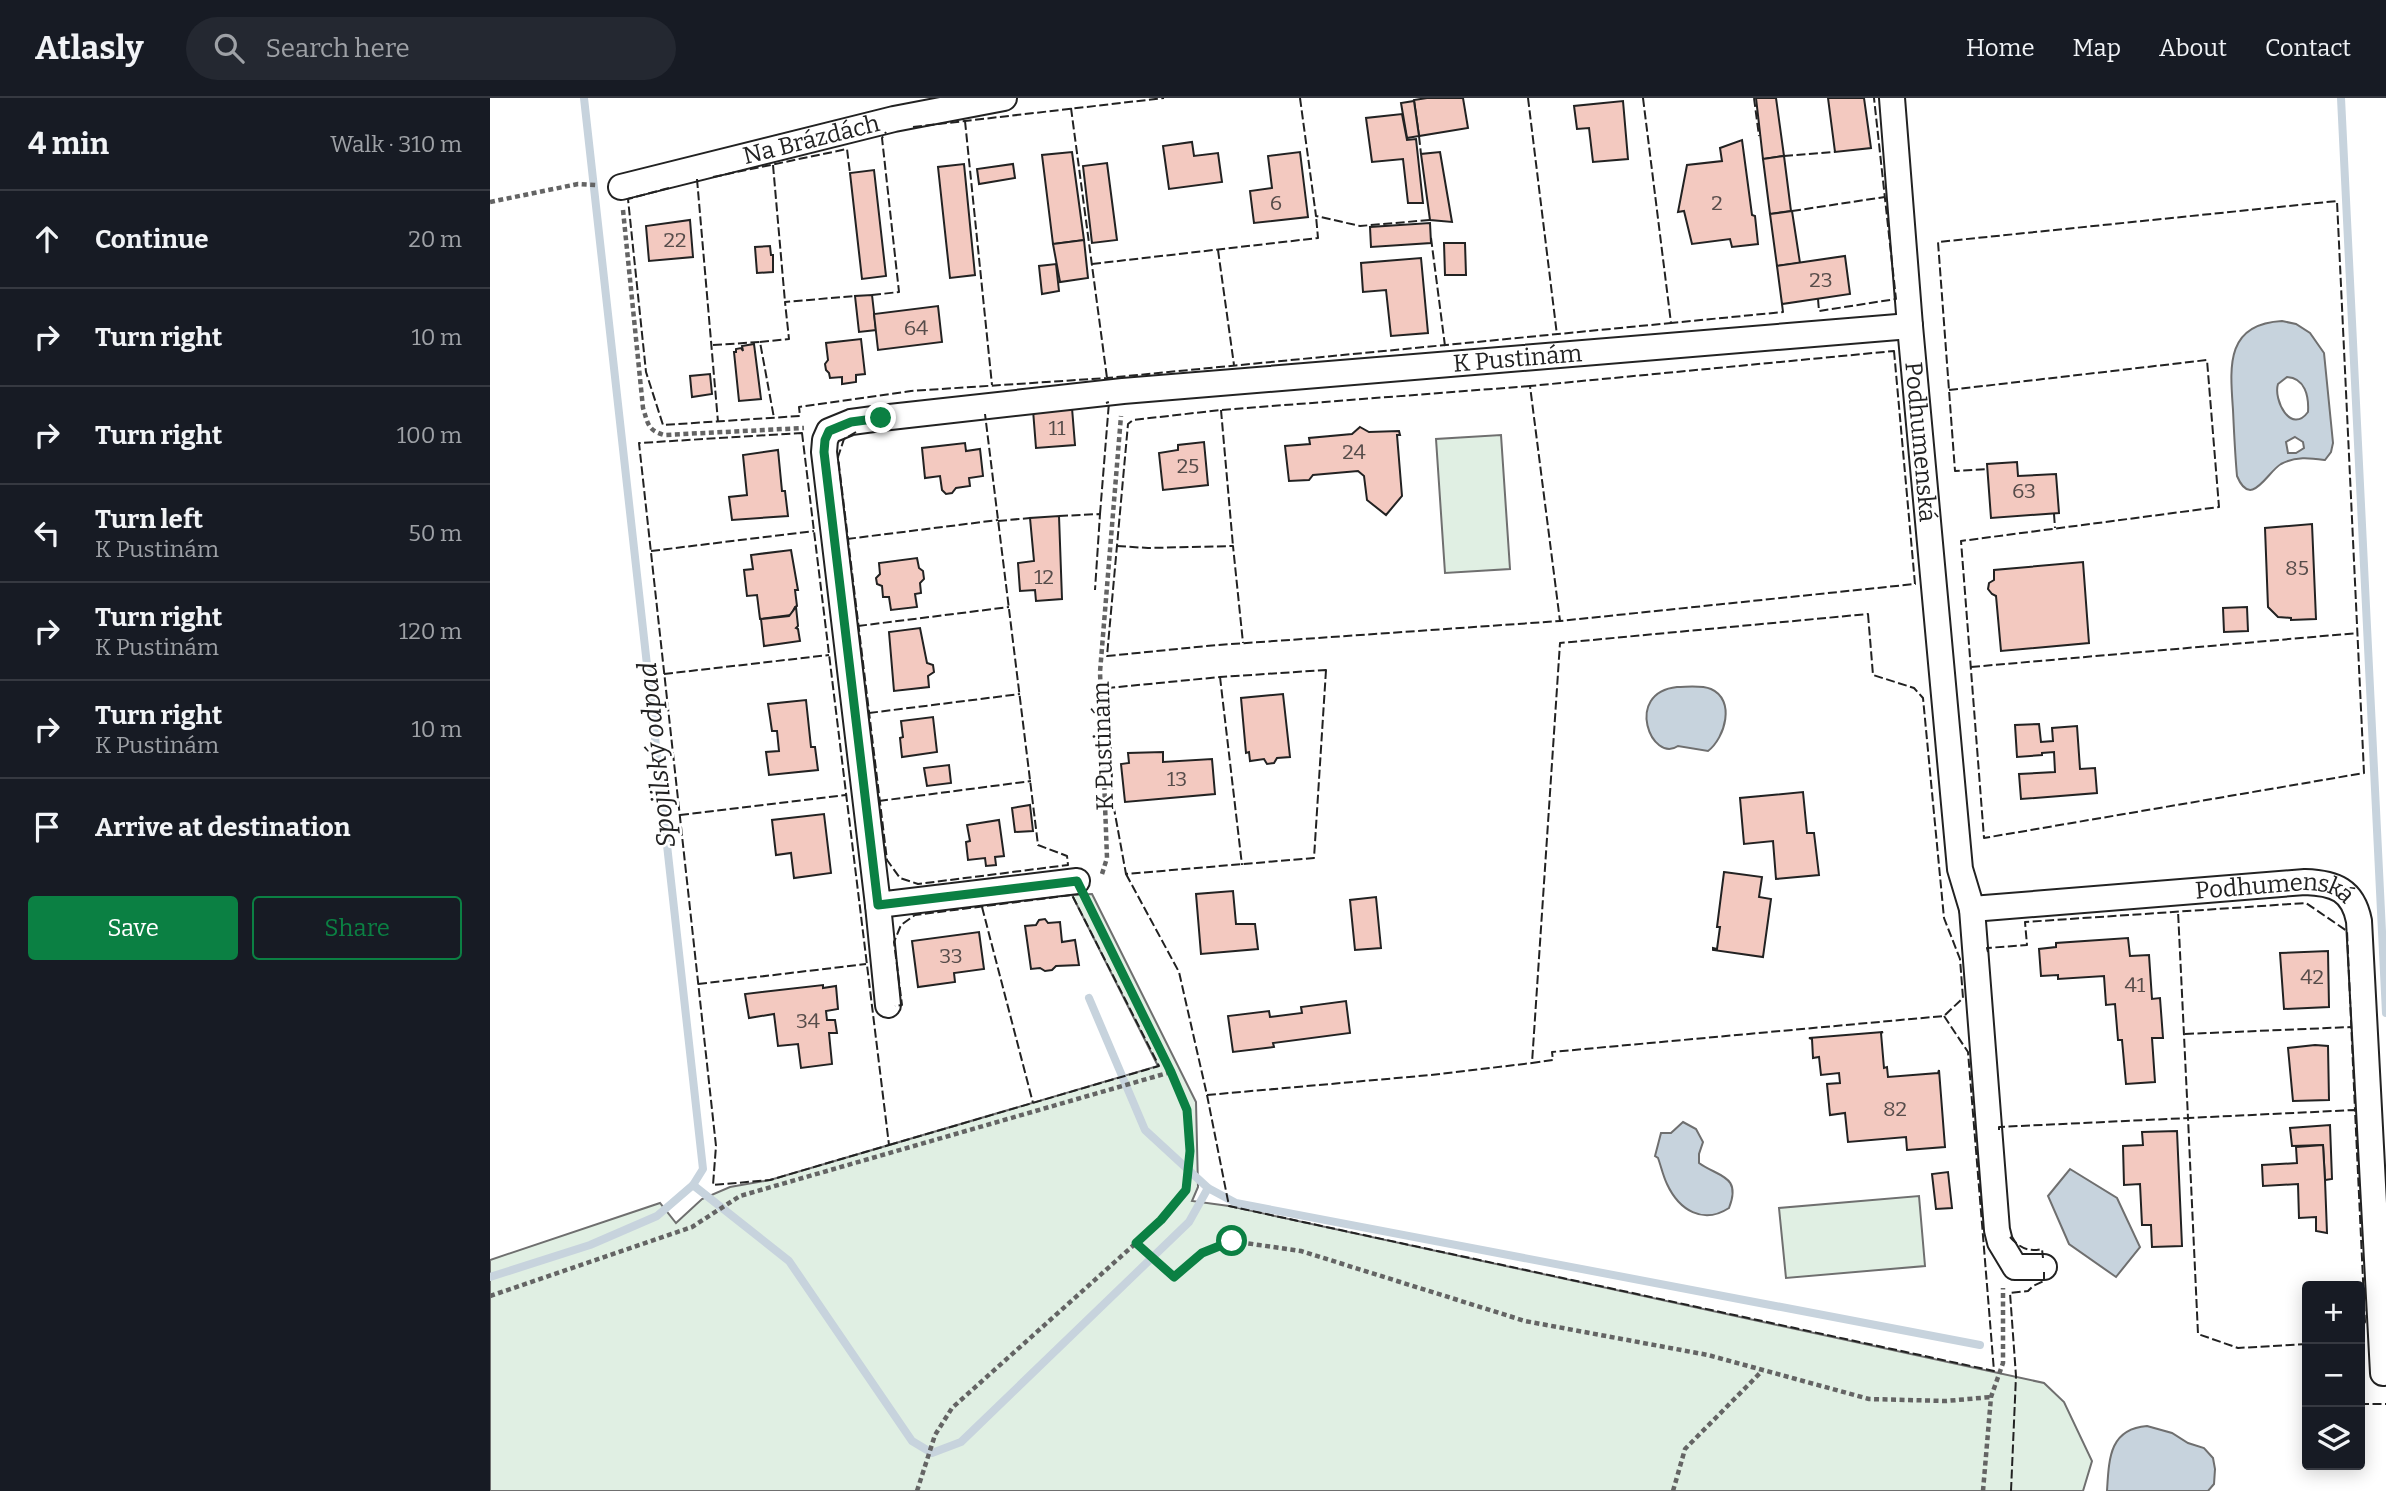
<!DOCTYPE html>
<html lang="en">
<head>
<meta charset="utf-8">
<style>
  :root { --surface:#171b24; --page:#242831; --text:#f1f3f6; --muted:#9ea1a6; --line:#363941; --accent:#0b8043 }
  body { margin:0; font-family:Bitter,serif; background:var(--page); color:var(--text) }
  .controls { position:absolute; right:21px; bottom:21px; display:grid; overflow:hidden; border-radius:7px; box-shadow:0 4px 18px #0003 }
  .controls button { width:63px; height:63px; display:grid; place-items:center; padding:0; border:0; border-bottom:2px solid var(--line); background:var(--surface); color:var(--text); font:35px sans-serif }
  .stop { position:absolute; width:21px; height:21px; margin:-16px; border:5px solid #0b8043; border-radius:50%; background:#fff }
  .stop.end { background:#0b8043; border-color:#fff; box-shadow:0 2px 7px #0008 }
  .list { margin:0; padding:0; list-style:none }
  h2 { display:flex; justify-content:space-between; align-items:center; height:91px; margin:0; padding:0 28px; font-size:30px }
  h2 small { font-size:23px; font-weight:400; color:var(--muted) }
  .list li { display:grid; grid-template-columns:46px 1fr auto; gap:21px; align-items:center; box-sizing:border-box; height:98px; padding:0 28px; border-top:2px solid var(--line) }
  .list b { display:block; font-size:26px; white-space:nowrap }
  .list p { margin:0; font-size:23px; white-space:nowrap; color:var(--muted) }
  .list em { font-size:23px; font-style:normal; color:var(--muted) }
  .actions { display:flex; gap:14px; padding:21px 28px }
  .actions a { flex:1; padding:16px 0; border:2px solid var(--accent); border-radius:7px; text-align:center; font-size:24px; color:var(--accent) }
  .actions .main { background:var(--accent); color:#fff }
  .icon { flex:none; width:38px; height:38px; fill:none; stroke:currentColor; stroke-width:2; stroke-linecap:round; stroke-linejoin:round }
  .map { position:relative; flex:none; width:1896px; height:1393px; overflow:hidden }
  header { display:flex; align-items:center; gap:42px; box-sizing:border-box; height:98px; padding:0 35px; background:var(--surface); border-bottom:2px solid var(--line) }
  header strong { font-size:33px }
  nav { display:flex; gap:38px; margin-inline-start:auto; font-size:24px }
  .search { width:490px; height:63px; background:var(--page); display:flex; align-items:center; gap:18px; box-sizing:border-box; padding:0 24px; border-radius:38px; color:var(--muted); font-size:26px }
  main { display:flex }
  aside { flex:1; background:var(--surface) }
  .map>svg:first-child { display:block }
</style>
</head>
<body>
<header>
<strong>Atlasly</strong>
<div class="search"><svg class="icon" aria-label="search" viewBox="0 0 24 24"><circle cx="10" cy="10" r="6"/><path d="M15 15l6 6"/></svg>Search here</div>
<nav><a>Home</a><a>Map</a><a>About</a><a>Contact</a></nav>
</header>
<main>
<aside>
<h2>4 min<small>Walk · 310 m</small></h2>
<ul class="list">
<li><svg class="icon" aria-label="ahead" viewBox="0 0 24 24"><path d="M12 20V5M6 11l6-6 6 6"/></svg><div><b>Continue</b></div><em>20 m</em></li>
<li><svg class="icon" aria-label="right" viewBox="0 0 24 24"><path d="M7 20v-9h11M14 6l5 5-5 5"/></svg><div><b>Turn right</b></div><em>10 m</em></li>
<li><svg class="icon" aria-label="right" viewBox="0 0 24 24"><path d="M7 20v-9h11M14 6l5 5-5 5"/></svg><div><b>Turn right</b></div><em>100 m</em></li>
<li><svg class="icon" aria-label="left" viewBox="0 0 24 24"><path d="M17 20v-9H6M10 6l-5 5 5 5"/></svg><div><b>Turn left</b><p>K Pustinám</p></div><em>50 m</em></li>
<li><svg class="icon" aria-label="right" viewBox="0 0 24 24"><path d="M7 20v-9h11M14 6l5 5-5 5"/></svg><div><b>Turn right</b><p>K Pustinám</p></div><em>120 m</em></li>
<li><svg class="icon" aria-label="right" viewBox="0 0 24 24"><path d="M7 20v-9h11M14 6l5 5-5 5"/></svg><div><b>Turn right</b><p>K Pustinám</p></div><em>10 m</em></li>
<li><svg class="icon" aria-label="arrive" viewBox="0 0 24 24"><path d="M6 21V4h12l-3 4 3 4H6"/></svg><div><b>Arrive at destination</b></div></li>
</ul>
<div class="actions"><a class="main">Save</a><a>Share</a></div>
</aside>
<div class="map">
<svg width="1896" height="1393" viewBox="0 0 1896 1393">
  <rect width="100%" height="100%" fill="#fff"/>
  <g fill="#e0efe3" stroke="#6f6f6f" stroke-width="2">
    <polygon points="1011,337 1020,471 955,475 946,341"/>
    <polygon points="602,796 706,1004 708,1089 702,1103 739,1108 1554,1285 1574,1304 1602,1363 1593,1393 0,1393 0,1162 170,1105 186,1125 212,1101 240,1089 280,1082 668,968 582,797"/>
    <polygon points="1429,1098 1435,1168 1296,1180 1289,1110"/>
  </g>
  <g fill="#c7d3dd" stroke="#6f6f6f" stroke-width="2" fill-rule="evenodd">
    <path d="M1792,223l14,3 14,9 14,20 9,90 -2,9 -6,8c-15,-2 -29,-4 -44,4 -14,8 -30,46 -44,12 -2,-22 -3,-44 -4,-66 -3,-43 -8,-86 49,-89zM1797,279c18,1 22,19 21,35 -17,23 -35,-12 -30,-28zM1805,339l8,5 1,6 -8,5h-8l-2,-11z"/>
    <path d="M1187,589c11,0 24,-2 34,2 25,11 14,49 -3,62l-30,-5c-26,18 -55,-53 -1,-59z"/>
    <path d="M1193,1024l13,7 7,13 -4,12v9c19,14 43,12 30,45 -26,17 -50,2 -62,-24 -4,-8 -6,-18 -9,-26l-3,-2 6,-23h10z"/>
    <polygon points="1580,1071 1627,1100 1650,1149 1626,1179 1579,1146 1558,1098"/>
    <path d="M1657,1328l25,7 16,10 16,5 9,10 2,11 -1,15 -6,7h-101c2,-32 2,-62 40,-65z"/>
  </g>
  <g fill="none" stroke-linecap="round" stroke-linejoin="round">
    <g stroke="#c7d3dd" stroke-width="8">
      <polyline points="1851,0 1896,915"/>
      <polyline points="599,900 655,1032 718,1090"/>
      <polyline points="203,1087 299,1163 422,1343 442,1355 471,1344 699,1124 718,1090 746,1105 1490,1247"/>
      <polyline points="0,1179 100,1147 167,1118 203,1087 213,1071 94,0"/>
    </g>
  </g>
  <g fill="#f3c9c0" stroke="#222" stroke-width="2">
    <polygon points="937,0 973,0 978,30 929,38 924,2"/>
    <polygon points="1266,0 1286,0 1294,58 1273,61"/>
    <polygon points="1338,0 1374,0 1381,50 1345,54"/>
    <polygon points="924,3 929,38 917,40 911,5"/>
    <polygon points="1133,3 1138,61 1103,64 1099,30 1087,31 1084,8"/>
    <polygon points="912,16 917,42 926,41 933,105 918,105 913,61 882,64 876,20"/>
    <polygon points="1252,42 1262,117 1265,118 1268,146 1242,149 1240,141 1202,146 1194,113 1188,114 1197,67 1232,63 1230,50"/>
    <polygon points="702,44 704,58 728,55 732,84 679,91 673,48"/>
    <polygon points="582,54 594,142 563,146 552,57"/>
    <polygon points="810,54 818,119 764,125 760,93 782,90 778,58"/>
    <polygon points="950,54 962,124 940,122 931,56"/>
    <polygon points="1294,58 1301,113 1280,116 1273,61"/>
    <polygon points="617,65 627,142 602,145 593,68"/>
    <polygon points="474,66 485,177 460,180 448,69"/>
    <polygon points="523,66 525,80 489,86 487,71"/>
    <polygon points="384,72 396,178 372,181 360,75"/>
    <polygon points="1302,113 1310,165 1287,168 1280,116"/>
    <polygon points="200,122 203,159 159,163 156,128"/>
    <polygon points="940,125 941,145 881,149 880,129"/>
    <polygon points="594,142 598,180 570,184 563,146"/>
    <polygon points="954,145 975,145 976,177 955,177"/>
    <polygon points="280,148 281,157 283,157 283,174 267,175 265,149"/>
    <polygon points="1355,158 1360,196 1292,206 1287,168"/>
    <polygon points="931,160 938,235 901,238 896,192 873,194 871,165"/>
    <polygon points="566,166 569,193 552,196 549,168"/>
    <polygon points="382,197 386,232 369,234 365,198"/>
    <polygon points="448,208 452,244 388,252 384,216"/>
    <polygon points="371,241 375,276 366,277 366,284 352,286 352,279 340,280 339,275 336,272 335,266 338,262 336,245"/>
    <polygon points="264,246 271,301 249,303 244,254 246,254 246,251 251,250 253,253 252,248"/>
    <polygon points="220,276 222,296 202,299 200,278"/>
    <polygon points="582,310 585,347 546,350 543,312"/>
    <polygon points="870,329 879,334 909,333 910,337 907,337 912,398 896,417 877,402 874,378 868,373 823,377 819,382 799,383 795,348 820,346 819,340 862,336"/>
    <polygon points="714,344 718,387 673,392 669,355 688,352 688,347"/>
    <polygon points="475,345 476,353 490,351 493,378 479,380 480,388 466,390 462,395 456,396 452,392 450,378 435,380 432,350"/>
    <polygon points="288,352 292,393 295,393 298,418 242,422 239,399 257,397 253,357"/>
    <polygon points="1527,364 1528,378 1566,376 1569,415 1501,420 1497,366"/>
    <polygon points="569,418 572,501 546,503 545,492 530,493 528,465 544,463 540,420"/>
    <polygon points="1822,426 1826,521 1801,522 1801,520 1788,519 1778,509 1775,430"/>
    <polygon points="301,452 308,492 305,492 307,508 305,509 301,517 270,521 267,497 257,498 254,472 263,471 261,457"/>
    <polygon points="427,460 429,470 433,473 434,481 430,485 431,495 425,496 427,509 401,512 399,499 393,499 392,488 387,486 386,480 390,476 389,465"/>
    <polygon points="1593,464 1599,545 1511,553 1506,498 1502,496 1498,491 1499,485 1504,482 1504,472"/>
    <polygon points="306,509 308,528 306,530 308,531 310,543 274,548 271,521 299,518"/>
    <polygon points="1757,509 1758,533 1734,534 1733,510"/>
    <polygon points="430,530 437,565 443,567 444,574 438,578 439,589 404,593 399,534"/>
    <polygon points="793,596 800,659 787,660 784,665 777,666 774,661 760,663 759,654 756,655 751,600"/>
    <polygon points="316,602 321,649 325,649 328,672 279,677 276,654 289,653 287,633 282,633 278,606"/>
    <polygon points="443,619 447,654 412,659 410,640 413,639 411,623"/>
    <polygon points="1549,626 1551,644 1563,643 1562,630 1587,628 1590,671 1605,670 1607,695 1531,701 1529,676 1565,674 1564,654 1552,655 1552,657 1527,659 1525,627"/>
    <polygon points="673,654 673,664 722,661 725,696 635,704 631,666 639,665 638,655"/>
    <polygon points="459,667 461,685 437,688 434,670"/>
    <polygon points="1313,694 1317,735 1324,735 1329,777 1286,781 1283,743 1254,746 1250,700"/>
    <polygon points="540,707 543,733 525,734 522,710"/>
    <polygon points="334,716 341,775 304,780 301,755 286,757 282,722"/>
    <polygon points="509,722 514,758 505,759 506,767 496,768 495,760 478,762 476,744 480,743 477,727"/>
    <polygon points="1234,774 1272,779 1269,799 1281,801 1273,859 1223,852 1223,850 1227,851 1230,829 1227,829"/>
    <polygon points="743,793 746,826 765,826 768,851 711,856 706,796"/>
    <polygon points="886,799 891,850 865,852 860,802"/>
    <polygon points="555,821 558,825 570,824 572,844 585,842 589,867 566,868 562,872 555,873 550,870 541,871 535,828 546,827 549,822"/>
    <polygon points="489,834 494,871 464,875 465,884 428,889 422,843"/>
    <polygon points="1638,840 1640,858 1659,857 1662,901 1670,900 1673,940 1662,940 1665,984 1636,986 1632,942 1628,942 1625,906 1616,907 1614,878 1568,881 1568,877 1551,878 1549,851 1566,849 1566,845"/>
    <polygon points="1838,853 1839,909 1794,911 1790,855"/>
    <polygon points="333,887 333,890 346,888 348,911 336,913 337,922 345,922 347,935 339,935 342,966 311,970 308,946 288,948 284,916 259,920 255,896"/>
    <polygon points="856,903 860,935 783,945 784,949 743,954 738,918 779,913 780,919 812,915 811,909"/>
    <polygon points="1393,934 1391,935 1394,970 1397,969 1398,979 1448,975 1449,972 1455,1049 1417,1052 1416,1039 1358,1044 1355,1015 1340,1017 1337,986 1350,985 1349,975 1331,977 1329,959 1323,960 1322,941 1319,940"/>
    <polygon points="1825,947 1838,948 1839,1002 1803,1003 1798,950"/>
    <polygon points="1840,1027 1842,1081 1835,1082 1833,1047 1802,1048 1800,1030"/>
    <polygon points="1687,1033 1692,1148 1662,1149 1661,1127 1652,1127 1650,1086 1634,1087 1633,1048 1653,1047 1652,1034"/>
    <polygon points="1833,1047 1835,1082 1837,1135 1826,1133 1826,1119 1809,1120 1808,1086 1773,1088 1772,1067 1807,1065 1806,1049"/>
    <polygon points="1458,1074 1462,1110 1446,1111 1442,1076"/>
  </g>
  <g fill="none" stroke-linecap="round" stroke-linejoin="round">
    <g stroke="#222" stroke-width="28">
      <g id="street">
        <path id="s1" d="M1402,0l18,228 50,543 12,40 333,-27c30,1 48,8 54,39l24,452"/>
        <path id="s2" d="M131,89l273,-68 110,-21"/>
        <path id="s3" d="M587,783l-199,24 -54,-453 1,-12 4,-9 22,-9 30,-4 242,-27 787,-65"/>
        <polyline points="388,807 398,907"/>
        <polyline points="1482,811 1507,1132 1510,1144 1525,1169 1554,1169"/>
      </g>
    </g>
    <g stroke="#646464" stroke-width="4.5" stroke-dasharray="5 3.5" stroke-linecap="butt">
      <polyline points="0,104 88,86 107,87"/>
      <path d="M133,112l20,198c5,15 4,22 21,27l140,-7"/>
      <polyline points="612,776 617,760 610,574 631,318"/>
      <polyline points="646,1146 684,1179 712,1155 742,1143 769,1147 811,1153 1035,1223 1218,1257 1379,1301 1456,1303 1501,1299"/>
      <polyline points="0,1198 202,1129 250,1098 681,974"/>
      <polyline points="427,1393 445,1337 462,1310 646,1145 671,1122 696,1092 700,1053 697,1012 681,974 598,805"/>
      <polyline points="1183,1393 1195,1351 1272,1273"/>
      <polyline points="1493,1393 1501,1299 1513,1265 1513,1190"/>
    </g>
    <use href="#street" stroke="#fff" stroke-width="24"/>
    <g stroke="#222" stroke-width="2" stroke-dasharray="9 3.5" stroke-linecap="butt">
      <polyline points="810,0 826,118 870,128 940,122 940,126"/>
      <polyline points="1038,0 1067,237"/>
      <polyline points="1153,0 1181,225 1293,214 1292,206"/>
      <polyline points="1264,0 1269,38"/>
      <polyline points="581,10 617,280"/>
      <polyline points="475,23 502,287"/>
      <polyline points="423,29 674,0"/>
      <polyline points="929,38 931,56"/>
      <polyline points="1294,58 1345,54"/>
      <polyline points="283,67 295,204"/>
      <polyline points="223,79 357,51 360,75"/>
      <polyline points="207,81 228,324"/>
      <polyline points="179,90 138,101 156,274 173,327 310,318 309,309 421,293 617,280 1181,225"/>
      <polyline points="1302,113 1395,99"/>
      <polyline points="941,140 955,248"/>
      <polyline points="728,152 744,267"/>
      <polyline points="602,166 828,140 826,118"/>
      <polyline points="382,197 409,194 392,40 396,34"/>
      <polyline points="1328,201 1329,213 1406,201 1384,0"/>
      <polyline points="270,244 299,241 295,204 365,198"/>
      <polyline points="223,247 270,244 284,320"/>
      <polygon points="1404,253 1425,486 1070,523 1040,288"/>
      <polyline points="1040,288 731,312 643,322 638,326 617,558 727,547 1070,523"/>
      <polyline points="1459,292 1717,262 1729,409 1471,443 1494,740 1874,675 1847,103 1448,144 1465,373 1498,371"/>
      <polyline points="731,312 743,448"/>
      <polyline points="366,334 354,341 348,359 397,762 410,780 428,786 578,767 577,758 548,747 495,316"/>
      <polygon points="312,335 399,1047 280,1082 223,1087 226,1048 149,345"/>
      <polyline points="610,416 619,304 616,305"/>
      <polyline points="1564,416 1565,430"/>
      <polyline points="569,418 610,416 605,492"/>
      <polyline points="508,423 540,420"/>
      <polyline points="357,441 508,422"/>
      <polyline points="627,448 658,450 743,448 753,545"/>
      <polyline points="161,453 324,433"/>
      <polygon points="1378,516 1383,577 1424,590 1433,600 1454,820 1470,861 1473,900 1454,918 1062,954 1063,962 1042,965 1070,545"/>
      <polyline points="368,528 519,509"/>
      <polyline points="1481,569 1868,535"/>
      <polygon points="836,572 824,760 636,776 623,705 618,590 730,579"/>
      <polyline points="174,576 339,557"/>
      <polyline points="730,579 752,767"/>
      <polyline points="379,615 530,596"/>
      <polyline points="389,703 541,683"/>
      <polyline points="190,717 356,697"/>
      <polyline points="636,776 689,874 717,997 941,977 1042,965"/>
      <polyline points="492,809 543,1005"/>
      <polyline points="1498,854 1497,850 1537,847 1535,824 1816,805 1857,833 1865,1012"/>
      <polyline points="208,886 376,866"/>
      <polyline points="1695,936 1862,929"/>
      <polyline points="717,997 739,1108 1504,1273 1478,954 1454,918"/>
      <polyline points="1509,1032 1509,1029 1698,1020 1688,813"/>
      <polyline points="399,1047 669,968 582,797 425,817 411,827 404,844 412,907 405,908"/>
      <path d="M1520,1139c10,11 18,15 32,12l1,9"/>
      <polyline points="1817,1246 1748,1250 1708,1236 1698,1020 1865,1012 1875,1224 1870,1233"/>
      <polyline points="1870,1306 1896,1306"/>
      <polyline points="1521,1393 1526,1278 1520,1195 1538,1193 1543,1188 1554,1183 1554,1174"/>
    </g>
  </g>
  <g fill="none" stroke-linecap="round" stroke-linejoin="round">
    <polyline stroke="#0b8043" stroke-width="9" points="391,320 361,324 339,333 335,342 334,354 388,807 587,783 681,974 697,1012 700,1053 696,1092 671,1122 646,1145 684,1179 712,1155 742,1143"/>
  </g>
  <g text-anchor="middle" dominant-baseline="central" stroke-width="5" stroke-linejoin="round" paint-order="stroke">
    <g font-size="21" fill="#564c4a">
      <text x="786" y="105">6</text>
      <text x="1227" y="105">2</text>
      <text x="185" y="142">22</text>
      <text x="1331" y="182">23</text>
      <text x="426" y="230">64</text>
      <text x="567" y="330">11</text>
      <text x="864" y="354">24</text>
      <text x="698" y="368">25</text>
      <text x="1534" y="393">63</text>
      <text x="1807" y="470">85</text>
      <text x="554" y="479">12</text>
      <text x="687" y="681">13</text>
      <text x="461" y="858">33</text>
      <text x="1822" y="879">42</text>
      <text x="1645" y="887">41</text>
      <text x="318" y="923">34</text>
      <text x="1405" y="1011">82</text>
    </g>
    <g font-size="24" fill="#222" stroke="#fff">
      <text stroke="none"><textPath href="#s2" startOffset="196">Na Brázdách</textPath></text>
      <text stroke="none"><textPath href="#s3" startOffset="1372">K Pustinám</textPath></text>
      <text stroke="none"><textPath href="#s1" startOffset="345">Podhumenská</textPath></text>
      <text transform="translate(613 648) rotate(-92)">K Pustinám</text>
      <text stroke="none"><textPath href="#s1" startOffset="1120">Podhumenská</textPath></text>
    </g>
    <g font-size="26" font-style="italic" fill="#222" stroke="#fff">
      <text transform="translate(167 657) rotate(-96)">Spojilský odpad</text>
    </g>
  </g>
</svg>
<div class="controls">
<button>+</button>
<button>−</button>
<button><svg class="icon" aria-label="layers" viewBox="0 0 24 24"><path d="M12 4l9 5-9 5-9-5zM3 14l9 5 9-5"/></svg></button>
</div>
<div class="stop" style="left:742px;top:1143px"></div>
<div class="stop end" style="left:391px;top:320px"></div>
</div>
</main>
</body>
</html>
